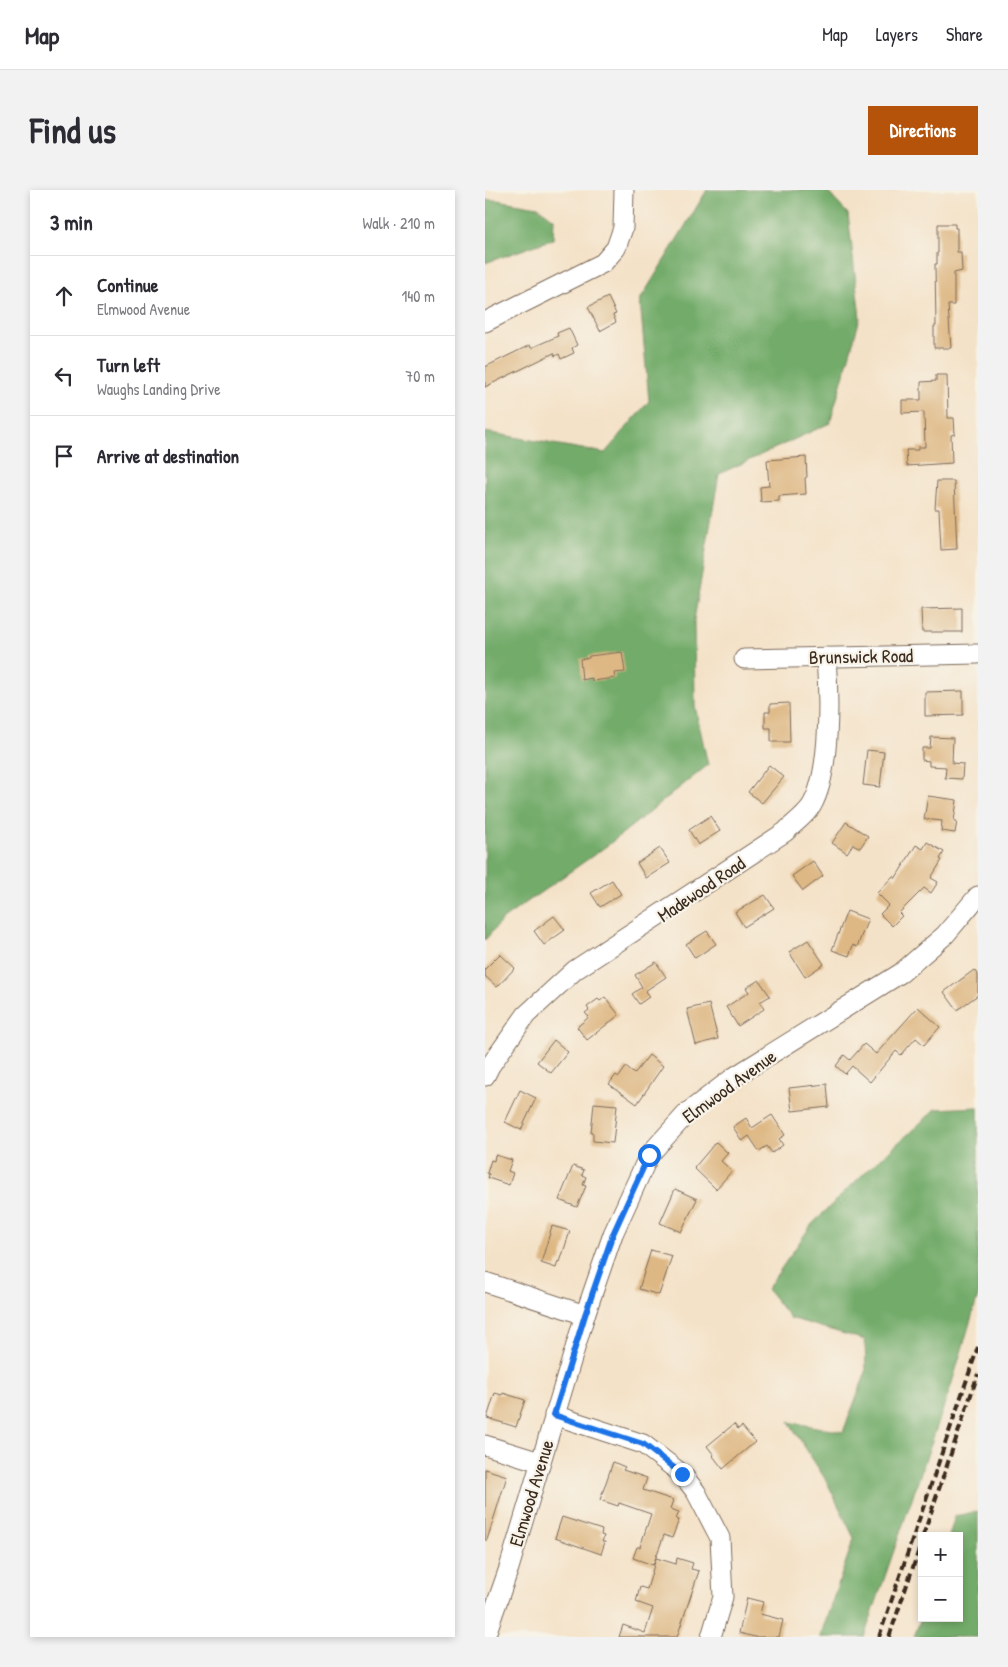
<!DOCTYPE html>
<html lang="en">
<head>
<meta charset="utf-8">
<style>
  :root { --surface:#fff; --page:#f2f2f3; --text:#2b2b33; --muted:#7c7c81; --line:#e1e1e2; --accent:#b45309 }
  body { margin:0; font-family:"Patrick Hand",sans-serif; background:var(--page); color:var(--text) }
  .controls { position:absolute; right:15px; bottom:15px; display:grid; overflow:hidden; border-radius:0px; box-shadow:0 2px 8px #0003 }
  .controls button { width:45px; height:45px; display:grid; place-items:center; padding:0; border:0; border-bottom:1px solid var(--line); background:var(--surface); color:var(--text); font:25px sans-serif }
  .stop { position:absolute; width:15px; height:15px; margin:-11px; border:4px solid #1a73e8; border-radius:50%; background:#fff }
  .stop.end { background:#1a73e8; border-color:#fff; box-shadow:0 1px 5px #0008 }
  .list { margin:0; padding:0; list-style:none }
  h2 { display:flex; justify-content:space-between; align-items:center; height:65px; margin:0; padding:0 20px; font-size:21px }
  h2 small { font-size:16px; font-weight:400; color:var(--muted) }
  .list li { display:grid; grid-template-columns:32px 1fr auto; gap:15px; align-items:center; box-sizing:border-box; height:80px; padding:0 20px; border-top:1px solid var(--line) }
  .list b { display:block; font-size:19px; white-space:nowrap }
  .list p { margin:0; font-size:16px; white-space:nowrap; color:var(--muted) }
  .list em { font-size:16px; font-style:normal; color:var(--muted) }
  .icon { flex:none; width:28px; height:28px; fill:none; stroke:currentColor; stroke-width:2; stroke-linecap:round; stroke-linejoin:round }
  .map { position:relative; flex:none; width:493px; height:1447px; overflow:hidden; border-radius:0px }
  header { display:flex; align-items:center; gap:30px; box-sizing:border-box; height:70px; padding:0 25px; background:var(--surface); border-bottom:1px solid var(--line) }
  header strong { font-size:24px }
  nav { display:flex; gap:28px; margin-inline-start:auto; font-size:18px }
  .intro { display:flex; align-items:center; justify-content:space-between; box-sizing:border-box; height:120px; padding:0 30px }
  h1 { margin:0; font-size:35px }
  .button { padding:12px 22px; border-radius:0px; background:var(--accent); color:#fff; font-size:18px; font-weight:700 }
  main { display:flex; gap:30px; padding:0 30px }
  aside { flex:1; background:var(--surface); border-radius:0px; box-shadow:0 2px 8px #0003 }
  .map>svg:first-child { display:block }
</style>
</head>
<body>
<header>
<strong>Map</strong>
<nav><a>Map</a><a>Layers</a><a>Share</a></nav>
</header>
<div class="intro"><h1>Find us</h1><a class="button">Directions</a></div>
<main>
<aside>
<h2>3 min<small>Walk · 210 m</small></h2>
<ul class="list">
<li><svg class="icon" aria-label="ahead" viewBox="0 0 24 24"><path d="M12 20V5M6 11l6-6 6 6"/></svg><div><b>Continue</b><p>Elmwood Avenue</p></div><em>140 m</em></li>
<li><svg class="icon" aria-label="left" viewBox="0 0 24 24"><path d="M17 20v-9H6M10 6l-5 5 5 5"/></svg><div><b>Turn left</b><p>Waughs Landing Drive</p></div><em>70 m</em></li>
<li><svg class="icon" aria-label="arrive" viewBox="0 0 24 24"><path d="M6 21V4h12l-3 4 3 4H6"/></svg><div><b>Arrive at destination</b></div></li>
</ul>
</aside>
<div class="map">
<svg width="493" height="1447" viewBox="0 0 493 1447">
  <rect width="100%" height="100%" fill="#f7f3e8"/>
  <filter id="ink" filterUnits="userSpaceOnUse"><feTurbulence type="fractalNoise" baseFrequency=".02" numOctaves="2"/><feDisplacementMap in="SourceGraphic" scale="10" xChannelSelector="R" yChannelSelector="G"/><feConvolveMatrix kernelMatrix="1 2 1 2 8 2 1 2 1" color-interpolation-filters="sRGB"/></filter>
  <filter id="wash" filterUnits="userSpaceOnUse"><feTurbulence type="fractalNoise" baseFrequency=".0096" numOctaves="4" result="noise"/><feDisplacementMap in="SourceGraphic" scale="20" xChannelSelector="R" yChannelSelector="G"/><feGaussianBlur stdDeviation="1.12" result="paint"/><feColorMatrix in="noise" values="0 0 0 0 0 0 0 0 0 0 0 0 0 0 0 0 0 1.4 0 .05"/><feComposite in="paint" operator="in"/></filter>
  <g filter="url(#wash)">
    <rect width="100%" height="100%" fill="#f4e2c8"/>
    <g fill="#73ac6b" stroke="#576b44">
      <polygon points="222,0 341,0 363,24 375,128 345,233 234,284 209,430 210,516 223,575 123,655 18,729 0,750 0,242 120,263 164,211 155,110"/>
      <polygon points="0,10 12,10 53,17 69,29 68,49 0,73"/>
      <polygon points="493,917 493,1106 466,1196 379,1447 335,1447 369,1348 342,1292 304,1232 358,1242 381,1182 380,1150 305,1128 282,1099 327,1034 377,985 451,919"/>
      <polygon points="493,1321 493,1447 429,1447 437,1425 437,1428 474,1428 474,1346 464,1346 470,1326"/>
    </g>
    <g id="blocks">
      <g fill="#deb884">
        <polygon points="453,34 470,34 470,38 472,38 472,62 476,62 477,81 469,83 469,115 463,115 466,158 449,158 449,136 451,136 450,74 452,74 452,63 453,63"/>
        <polygon points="123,107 131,124 128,125 131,132 115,141 103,117"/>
        <polygon points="84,138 92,155 87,158 89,163 76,169 74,164 70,166 69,163 0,197 0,177 45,155 46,158 73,146 72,143"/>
        <polygon points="451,185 462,185 463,228 469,228 470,244 466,245 467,273 422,276 421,260 433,260 433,257 440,257 439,222 417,223 417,210 436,210 436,192 451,191"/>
        <polygon points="321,267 322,287 320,288 321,304 294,306 294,311 276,312 275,297 284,296 282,270"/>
        <polygon points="452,291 469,291 472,359 456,360 454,319 450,319"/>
        <polygon points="477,418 477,442 437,442 436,419"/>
        <polygon points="137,462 140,482 129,483 130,488 107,491 107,488 97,490 95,469 104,468 104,466"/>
        <polygon points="478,501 478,525 440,526 440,502"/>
        <polygon points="304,513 305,552 286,552 286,538 280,538 280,522 285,522 285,514"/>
        <polygon points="446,547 468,548 467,573 478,574 477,589 460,588 461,577 444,576 444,571 437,570 437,558 445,558"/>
        <polygon points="382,560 399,562 395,597 378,595"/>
        <polygon points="284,575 299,587 277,613 263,602"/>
        <polygon points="443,606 472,610 469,631 472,631 470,643 456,641 457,631 439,629"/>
        <polygon points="225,626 235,641 213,655 204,640"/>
        <polygon points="361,632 383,646 375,658 368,654 362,663 347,653"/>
        <polygon points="442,652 459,662 455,669 457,670 446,688 453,692 446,703 439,698 414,723 417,726 407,736 395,724 404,715 392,703 408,686 410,689 431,655 438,659"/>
        <polygon points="175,658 185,673 161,688 152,673"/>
        <polygon points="328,671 338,686 318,701 307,686"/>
        <polygon points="127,690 136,704 115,717 106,703"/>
        <polygon points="280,705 289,718 259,737 250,722"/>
        <polygon points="362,721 383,729 372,757 368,755 364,766 347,760"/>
        <polygon points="69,726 80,740 59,755 49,741"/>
        <polygon points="222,741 231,754 210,768 201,754"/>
        <polygon points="323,750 339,774 320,787 304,762"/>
        <polygon points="15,764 30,778 12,797 0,786 0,779"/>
        <polygon points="171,772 181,787 160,801 164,807 154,814 147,804 157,797 150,785"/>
        <polygon points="489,780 493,785 493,805 472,820 459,802"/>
        <polygon points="274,790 285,806 275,812 279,819 253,836 241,817 264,802 261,798"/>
        <polygon points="120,807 134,825 102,850 92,837 104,827 100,823 104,820 102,817 113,809 115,811"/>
        <polygon points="224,814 233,849 211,855 202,819"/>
        <polygon points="433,817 455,837 439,855 431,848 416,865 411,861 385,892 367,876 360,884 351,876 359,865 365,870 379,854 391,864"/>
        <polygon points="69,850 83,862 66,883 52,872"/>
        <polygon points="164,865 178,876 152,914 124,894 131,885 134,887 141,877 149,884"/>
        <polygon points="342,894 344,917 307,921 304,898"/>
        <polygon points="35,900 51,908 36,940 20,932"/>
        <polygon points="109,913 132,915 128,953 108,951 108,943 106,943"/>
        <polygon points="287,925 300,945 294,949 298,955 287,963 282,956 274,961 264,946 257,951 248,937 261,928 267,938"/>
        <polygon points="231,952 243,963 236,971 247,981 231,999 209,978"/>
        <polygon points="10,965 27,970 23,981 28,983 24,995 3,988 4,984 2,983 6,970 9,971"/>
        <polygon points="88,976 99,980 97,985 101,987 98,995 101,996 92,1017 74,1010"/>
        <polygon points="190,999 212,1009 196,1042 175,1033"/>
        <polygon points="67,1036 85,1041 75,1072 73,1071 71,1078 56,1073"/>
        <polygon points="166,1060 187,1066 174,1105 154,1099"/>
        <polygon points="10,1203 17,1205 18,1203 40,1210 31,1237 2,1228"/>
        <polygon points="249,1234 253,1239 257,1236 270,1252 238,1279 228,1266 229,1265 222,1256"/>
        <polygon points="128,1272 140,1277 138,1280 162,1288 158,1300 188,1310 185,1319 194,1322 191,1329 194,1330 187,1348 179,1345 168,1375 148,1368 152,1357 155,1357 166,1324 134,1313 133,1316 115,1310"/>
        <polygon points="0,1279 22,1286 2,1350 0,1350"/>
        <polygon points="77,1327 117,1340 116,1345 119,1346 117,1352 120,1352 116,1364 70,1348"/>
        <polygon points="171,1368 191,1374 192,1368 208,1373 206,1379 214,1381 192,1447 134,1447 138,1435 160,1443 168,1418 151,1412 155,1397 162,1399"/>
        <polygon points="262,1408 278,1412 275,1424 298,1430 294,1447 270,1447 254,1443"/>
      </g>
    </g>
  </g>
  <g filter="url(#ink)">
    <use href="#blocks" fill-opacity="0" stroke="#7c6a5a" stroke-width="1"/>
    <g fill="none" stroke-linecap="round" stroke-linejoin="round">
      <g stroke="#7c6a5a" stroke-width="21">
        <g id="minor">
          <polyline points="0,132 118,73 131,58 138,38 139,0"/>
          <polyline points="259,469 493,464"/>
          <path d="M0,886l5,-10 36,-51 49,-45 210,-138c8,-8 21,-17 27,-27 19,-34 17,-110 14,-148"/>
          <polyline points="0,1092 100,1125"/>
          <polyline points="69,1225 158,1254 197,1284 211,1302 235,1348 238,1407 226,1447"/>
          <polyline points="0,1255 55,1272"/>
          <polyline points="0,1447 24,1378 100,1125 128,1044 164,965 203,922 249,887 416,783 460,745 493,706"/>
        </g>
      </g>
      <use href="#minor" stroke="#fff" stroke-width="19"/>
      <g stroke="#3b2a1e" stroke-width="4" stroke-dasharray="8 4" stroke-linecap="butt">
        <polyline points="438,1346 493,1184"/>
        <polyline points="394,1447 493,1157"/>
        <polyline points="404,1447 437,1351"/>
      </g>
    </g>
  </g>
  <g fill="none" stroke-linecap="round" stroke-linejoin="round" filter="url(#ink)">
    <polyline stroke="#1a73e8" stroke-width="6" points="164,965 128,1044 100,1125 69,1225 158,1254 197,1284"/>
  </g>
  <g text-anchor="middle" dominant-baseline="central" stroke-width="4.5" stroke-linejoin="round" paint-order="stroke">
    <g font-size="19" fill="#3b2a1e" stroke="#f7f3e8">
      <text transform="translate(376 466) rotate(-1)">Brunswick Road</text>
      <text transform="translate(216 699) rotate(-34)">Madewood Road</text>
      <text transform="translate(244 896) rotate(-36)">Elmwood Avenue</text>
      <text transform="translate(46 1303) rotate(-73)">Elmwood Avenue</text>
    </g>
  </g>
</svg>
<div class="controls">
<button>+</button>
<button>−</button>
</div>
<div class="stop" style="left:164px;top:965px"></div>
<div class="stop end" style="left:197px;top:1284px"></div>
</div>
</main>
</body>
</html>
